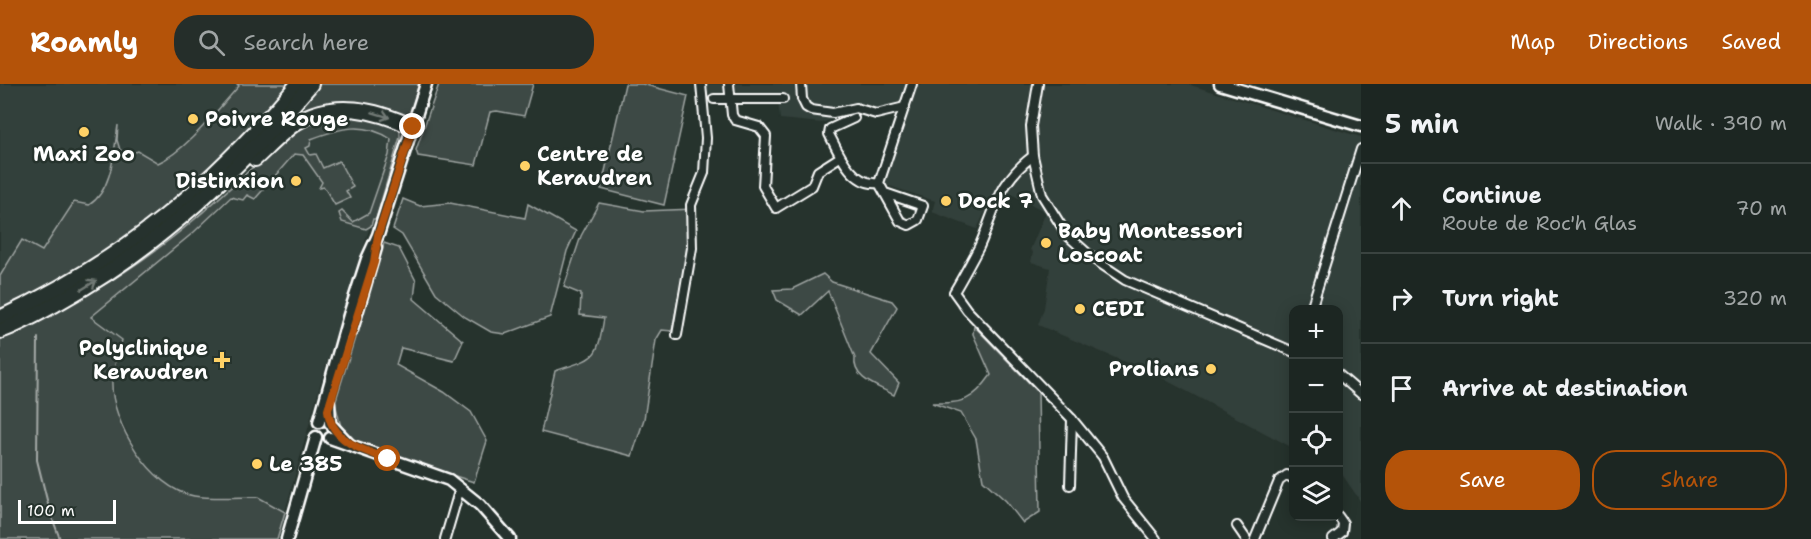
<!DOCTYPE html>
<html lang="en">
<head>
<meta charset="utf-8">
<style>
  :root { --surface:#1c2622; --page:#252e2a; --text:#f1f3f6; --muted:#a0a5a5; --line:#3a4340; --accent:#b45309 }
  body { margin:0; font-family:"Shantell Sans",sans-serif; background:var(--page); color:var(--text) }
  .controls { position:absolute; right:18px; bottom:18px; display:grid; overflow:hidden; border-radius:12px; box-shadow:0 3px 15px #0003 }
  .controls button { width:54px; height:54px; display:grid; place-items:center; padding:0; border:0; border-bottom:2px solid var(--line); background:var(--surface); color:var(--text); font:30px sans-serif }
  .scale { position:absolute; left:18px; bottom:15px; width:98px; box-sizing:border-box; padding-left:6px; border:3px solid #fff; border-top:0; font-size:16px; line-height:21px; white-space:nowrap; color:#fff; -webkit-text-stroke:4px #26332d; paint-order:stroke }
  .stop { position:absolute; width:18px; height:18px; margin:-14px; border:4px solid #b45309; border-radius:50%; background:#fff }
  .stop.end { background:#b45309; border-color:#fff; box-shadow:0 2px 6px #0008 }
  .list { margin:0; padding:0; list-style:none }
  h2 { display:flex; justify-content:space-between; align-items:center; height:78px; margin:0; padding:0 24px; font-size:26px }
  h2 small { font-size:20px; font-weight:400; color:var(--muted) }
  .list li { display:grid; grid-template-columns:39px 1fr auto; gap:18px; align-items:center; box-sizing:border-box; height:90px; padding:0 24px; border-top:2px solid var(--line) }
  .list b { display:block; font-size:22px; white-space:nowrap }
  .list p { margin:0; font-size:20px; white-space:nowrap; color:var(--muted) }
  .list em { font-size:20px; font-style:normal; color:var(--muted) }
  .actions { display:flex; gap:12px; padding:18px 24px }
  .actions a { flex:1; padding:14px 0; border:2px solid var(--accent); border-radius:24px; text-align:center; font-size:21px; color:var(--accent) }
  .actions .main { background:var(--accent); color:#fff }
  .icon { flex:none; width:33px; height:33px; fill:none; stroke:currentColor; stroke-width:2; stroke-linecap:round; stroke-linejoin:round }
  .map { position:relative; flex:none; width:1361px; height:455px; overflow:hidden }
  header { display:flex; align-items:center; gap:36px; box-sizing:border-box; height:84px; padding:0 30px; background:var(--accent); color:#fff }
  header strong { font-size:28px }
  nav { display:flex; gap:33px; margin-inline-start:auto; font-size:21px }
  .search { width:420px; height:54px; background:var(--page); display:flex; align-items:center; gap:15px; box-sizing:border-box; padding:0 21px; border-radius:24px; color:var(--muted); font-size:22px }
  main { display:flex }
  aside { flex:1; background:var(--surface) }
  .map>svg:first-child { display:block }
</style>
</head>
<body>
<header>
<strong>Roamly</strong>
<div class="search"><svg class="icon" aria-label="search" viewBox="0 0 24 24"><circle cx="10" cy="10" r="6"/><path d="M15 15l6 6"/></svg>Search here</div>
<nav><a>Map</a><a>Directions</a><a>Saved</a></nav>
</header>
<main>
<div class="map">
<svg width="1361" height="455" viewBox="0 0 1361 455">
  <rect width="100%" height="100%" fill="#26332d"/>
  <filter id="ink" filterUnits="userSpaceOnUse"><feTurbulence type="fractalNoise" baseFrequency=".0167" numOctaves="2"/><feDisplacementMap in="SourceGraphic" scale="12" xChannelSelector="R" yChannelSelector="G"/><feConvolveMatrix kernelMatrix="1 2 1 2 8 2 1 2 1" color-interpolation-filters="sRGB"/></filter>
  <g filter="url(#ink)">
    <g fill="#333f3a">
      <polygon points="0,0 252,0 164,83 0,200"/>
      <polygon points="703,0 1187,0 1361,53 1361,418 1339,386 1338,225 1294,225 1293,364 1160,293 1038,241 1044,224 1050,184 1031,178 1033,168 1030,166 1046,128 997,103 977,145 932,128 935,117 883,100 904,30 872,32 852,28 822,39 780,35 778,18 734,16 706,19"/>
      <polygon points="348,40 391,50 394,66 320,301 285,428 258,413 193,412 173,405 142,378 118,330 112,297 122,256 91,234 194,148 291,61"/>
    </g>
    <g fill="#3e4944" stroke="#9ea4a2" stroke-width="1.5">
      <path d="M237,0h53c-50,57 -103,114 -166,157 -40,27 -81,50 -124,71v-36l22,-36 20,11 32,-49 15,3c24,-15 25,-55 29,-80l-1,15 3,10 9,4 9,-3 20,12c28,-12 60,-54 81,-77z"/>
      <path d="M320,0h98v3l-9,32c-61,-24 -79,-26 -133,13z"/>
      <polygon points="439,0 533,0 524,32 497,27 490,28 476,81 418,72 416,66"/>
      <polygon points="625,0 642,0 688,12 664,121 601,105"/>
      <path d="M352,28l48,14v11l-24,82h-3l-2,7 -5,3 -24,-7 -3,-9 3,-2 11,11 16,-9 20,-58 2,-16c-27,-18 -51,-11 -80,0l-1,7 -4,2 4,7 6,-1 7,14 16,-7 14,26 -7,4 4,7 -15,7 -11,-18 -5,1 3,-6 -19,-27 -9,-1 -39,45 -8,-4 -4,5 -12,-3 -37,35 -103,85 31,23c-3,13 -9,27 -10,40 -2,42 39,109 82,116 20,3 43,1 64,1l27,15 -8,27h-277v-200c61,-27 120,-60 173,-102 45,-35 84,-76 128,-112l22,-10z"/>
      <polygon points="403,115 420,122 450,119 525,134 528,120 576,147 567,167 550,233 505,250 491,248 465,233 436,209 402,151 393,145"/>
      <path d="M599,119l45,8 50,-2 -1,41 -7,10 -14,71 -10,-1 -6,10 -12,79 -12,37 -91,-24 14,-61c41,-14 42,-10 49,-53l-24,-3 1,-21 -17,-7 17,-51z"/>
      <polygon points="384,159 399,164 416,197 414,215 463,257 454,277 401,264 396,281 444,308 471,328 487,357 474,398 364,363 342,347 335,319"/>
      <path d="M823,190l9,8 60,19 5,6 -26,47 28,29 -5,12c-16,-9 -42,-16 -39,-37l-27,-67 -26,24 -25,-15 -4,-10 19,-1z"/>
      <path d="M974,242l64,66 2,120 -17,11 -17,-22 -23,-21 -7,-41 -15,-26 -29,-10c31,0 40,-1 59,-28l-18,-41z"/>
    </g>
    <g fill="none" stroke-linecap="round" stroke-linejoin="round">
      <polyline stroke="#a4a9a7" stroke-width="2" points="38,254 37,376 50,428 60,455"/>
      <g stroke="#fff" stroke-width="12">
        <g id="street">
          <polyline points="729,0 732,31 735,36 759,43 766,52 763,102 776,124 812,102 818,87 840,73"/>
          <polyline points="801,0 802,15 806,23 811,26 833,29 856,24 876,30 905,23"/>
          <polyline points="1038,0 1031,42 1033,72 1042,111 1067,151 1095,176 1125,196 1294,268"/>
          <polyline points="714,15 783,15"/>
          <path d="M854,34l-24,11 -1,5c10,20 24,53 50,49"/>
          <path d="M1033,72c-36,27 -37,53 -54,91 -8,15 -16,30 -25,45l13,18 105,109 31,38 20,41 33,41"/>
          <polyline points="885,109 923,122 918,136 909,141 900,137 879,99 912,0"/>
          <polyline points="1311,225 1361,65"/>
          <polyline points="677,251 692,164 691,121 704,89 706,54 701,0"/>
          <polyline points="1338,290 1361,310"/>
          <polyline points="1070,401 1072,335"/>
          <polyline points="1237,442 1246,455"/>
          <polyline points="445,455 460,404"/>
          <polyline points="1255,455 1279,397 1287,391 1294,395"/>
          <polyline points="1333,455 1342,448 1343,439 1338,432"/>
        </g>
      </g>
      <g stroke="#fff" stroke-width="15">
        <g id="secondary">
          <polyline points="1220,0 1361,42"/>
          <polyline points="352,246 376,164"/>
          <polyline points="329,319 330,339"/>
          <polyline points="319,338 349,231 367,175 378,151 426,0"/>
          <polyline points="333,343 349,360"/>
          <polyline points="330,354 449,396 480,421 510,455"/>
          <polyline points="287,455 316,353"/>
        </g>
      </g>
      <g stroke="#fff" stroke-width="18">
        <g id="highway">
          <path d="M255,75c13,-12 27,-27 42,-37 37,-23 79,-12 116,5"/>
          <path d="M0,234c124,-58 210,-130 298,-234"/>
          <path d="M0,247c21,-7 41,-19 61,-30 99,-54 178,-132 250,-217"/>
        </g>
      </g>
      <use href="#street" stroke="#26332d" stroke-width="8"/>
      <use href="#secondary" stroke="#26332d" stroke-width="10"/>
      <use href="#highway" stroke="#26332d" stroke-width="14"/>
    </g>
    <defs><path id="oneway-shaft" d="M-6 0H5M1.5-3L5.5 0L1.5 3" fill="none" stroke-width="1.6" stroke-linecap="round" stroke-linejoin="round" transform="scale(1.5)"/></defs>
    <g stroke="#727a76">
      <use href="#oneway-shaft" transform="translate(381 31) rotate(17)"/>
      <use href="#oneway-shaft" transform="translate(89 201) rotate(-32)"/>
    </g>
  </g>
  <g fill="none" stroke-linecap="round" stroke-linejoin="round" filter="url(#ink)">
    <path stroke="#b45309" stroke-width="8" d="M388,375c-26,-9 -57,-18 -60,-49l46,-148 4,-27 35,-108"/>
  </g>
  <g fill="#ffd166" stroke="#26332d" stroke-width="2">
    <circle cx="193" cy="35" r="6"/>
    <circle cx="84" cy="48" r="6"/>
    <circle cx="525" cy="82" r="6"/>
    <circle cx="296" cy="97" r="6"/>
    <circle cx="946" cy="117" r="6"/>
    <circle cx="1046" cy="159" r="6"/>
    <circle cx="1080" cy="225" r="6"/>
    <path d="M219 267h6v6h6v6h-6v6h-6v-6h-6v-6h6z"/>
    <circle cx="1211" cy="285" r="6"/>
    <circle cx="257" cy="380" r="6"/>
  </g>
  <g text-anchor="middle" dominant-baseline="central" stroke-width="5" stroke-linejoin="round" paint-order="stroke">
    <g font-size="21" font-weight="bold" fill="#fff" stroke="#26332d" text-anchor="start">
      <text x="205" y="35">Poivre Rouge</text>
      <text x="84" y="70" text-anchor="middle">Maxi Zoo</text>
      <text x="537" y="70">Centre de<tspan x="537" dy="24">Keraudren</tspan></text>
      <text x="284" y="97" text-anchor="end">Distinxion</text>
      <text x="958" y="117">Dock 7</text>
      <text x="1058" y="147">Baby Montessori<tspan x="1058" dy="24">Loscoat</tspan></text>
      <text x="1092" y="225">CEDI</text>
      <text x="208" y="264" text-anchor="end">Polyclinique<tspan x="208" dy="24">Keraudren</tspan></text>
      <text x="1199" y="285" text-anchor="end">Prolians</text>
      <text x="269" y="380">Le 385</text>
    </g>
  </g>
</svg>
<div class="controls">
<button>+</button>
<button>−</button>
<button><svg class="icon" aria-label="locate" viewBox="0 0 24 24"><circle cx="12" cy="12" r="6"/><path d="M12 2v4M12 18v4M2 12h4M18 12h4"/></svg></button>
<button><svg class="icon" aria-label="layers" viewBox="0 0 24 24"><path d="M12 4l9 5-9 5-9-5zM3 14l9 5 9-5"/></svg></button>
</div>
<div class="scale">100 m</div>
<div class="stop" style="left:388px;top:375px"></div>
<div class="stop end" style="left:413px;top:43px"></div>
</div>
<aside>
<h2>5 min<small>Walk · 390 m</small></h2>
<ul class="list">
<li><svg class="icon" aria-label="ahead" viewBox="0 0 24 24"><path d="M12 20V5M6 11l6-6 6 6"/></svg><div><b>Continue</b><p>Route de Roc'h Glas</p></div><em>70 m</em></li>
<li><svg class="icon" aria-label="right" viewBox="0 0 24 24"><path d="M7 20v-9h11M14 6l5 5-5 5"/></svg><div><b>Turn right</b></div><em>320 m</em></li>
<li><svg class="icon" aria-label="arrive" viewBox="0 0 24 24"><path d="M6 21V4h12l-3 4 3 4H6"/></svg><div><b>Arrive at destination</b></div></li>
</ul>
<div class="actions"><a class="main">Save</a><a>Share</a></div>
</aside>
</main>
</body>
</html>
